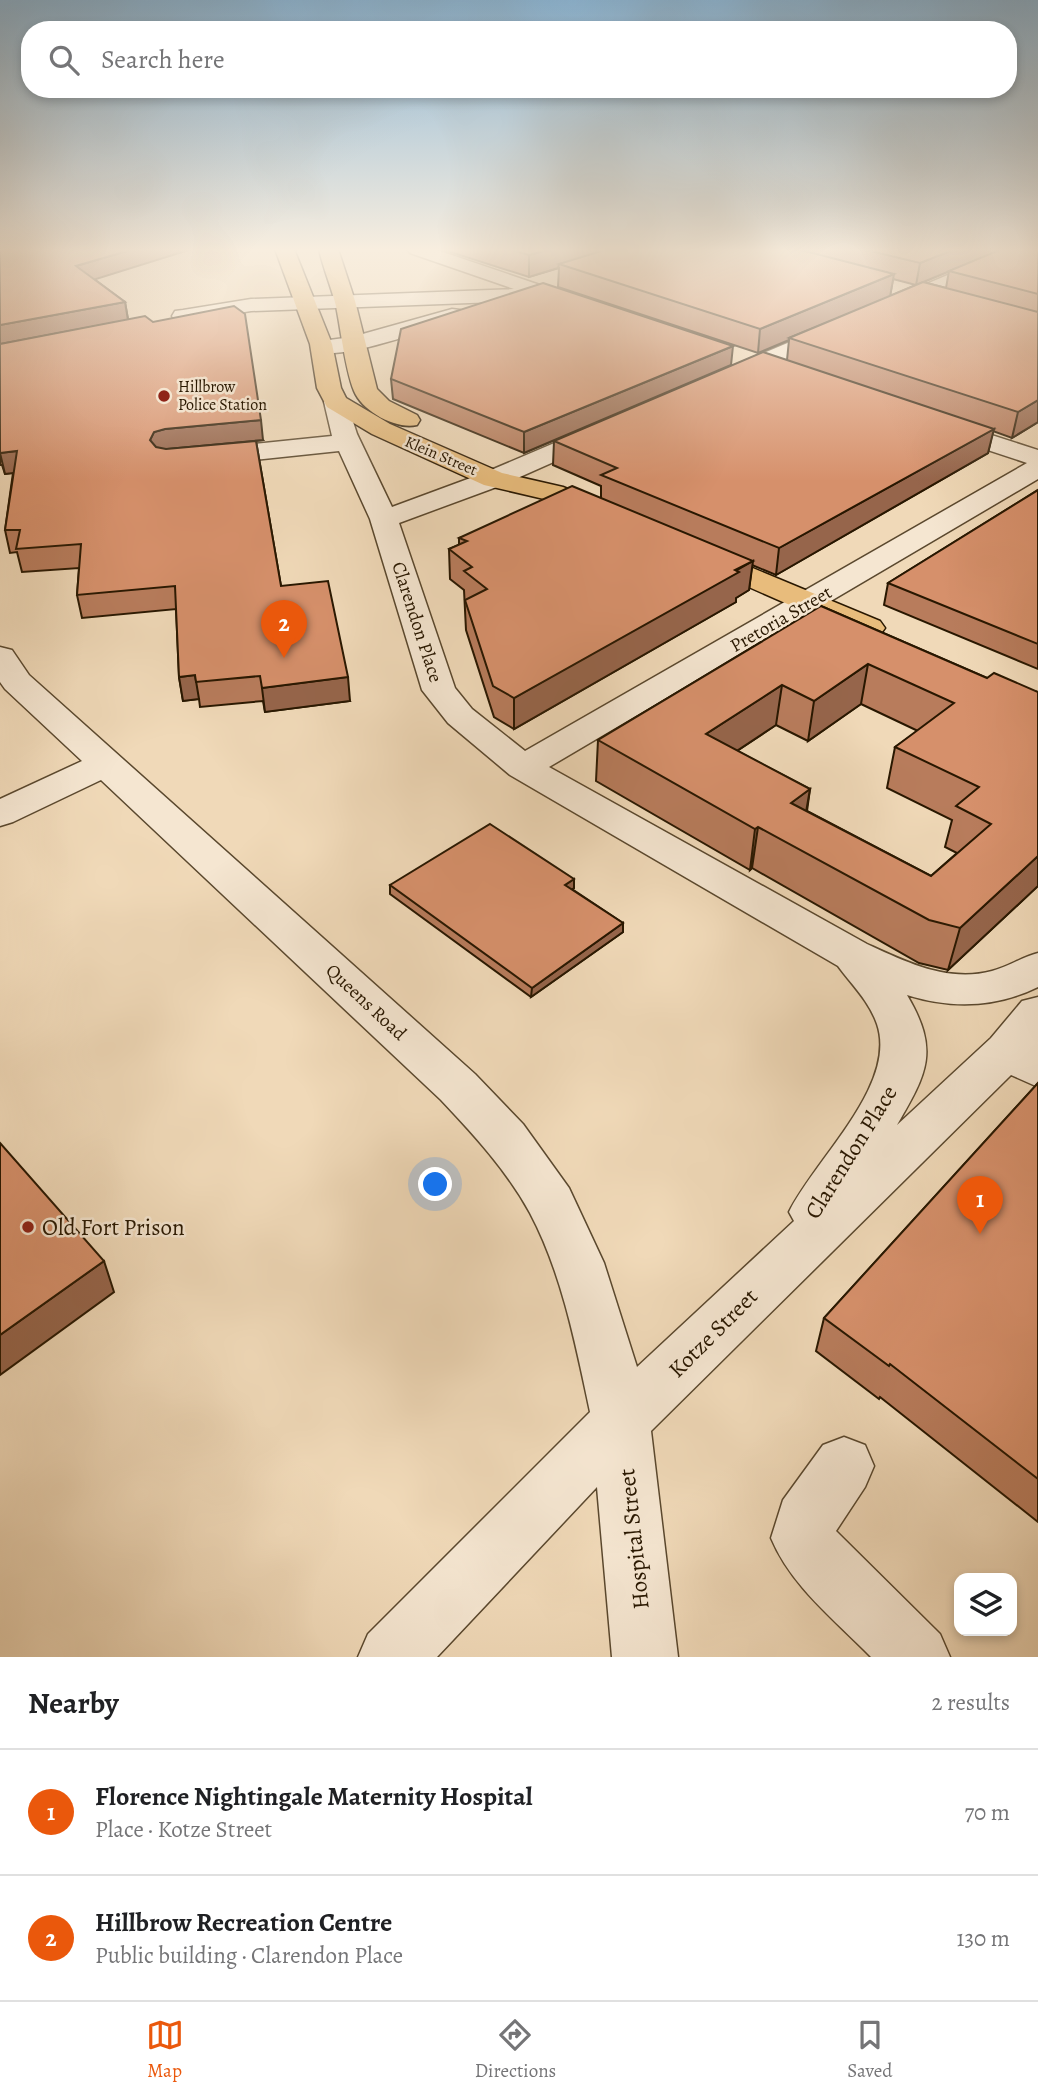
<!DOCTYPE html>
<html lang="en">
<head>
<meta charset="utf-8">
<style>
  :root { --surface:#fff; --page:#f2f2f2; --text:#202124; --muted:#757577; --line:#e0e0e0; --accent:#ea580c }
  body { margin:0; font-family:Alegreya,serif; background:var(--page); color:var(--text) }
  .controls { position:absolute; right:21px; bottom:21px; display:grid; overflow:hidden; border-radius:14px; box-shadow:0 4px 10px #0003 }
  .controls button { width:63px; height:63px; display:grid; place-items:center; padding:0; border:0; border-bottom:2px solid var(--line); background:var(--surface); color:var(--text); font:35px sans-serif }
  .you { position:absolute; left:436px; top:1185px; width:24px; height:24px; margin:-18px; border:5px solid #fff; border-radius:50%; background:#1a73e8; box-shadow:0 0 0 10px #1a73e833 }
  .badge { display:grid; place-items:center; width:46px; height:46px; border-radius:50%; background:var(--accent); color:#fff; font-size:23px; font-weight:700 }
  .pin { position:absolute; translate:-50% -58px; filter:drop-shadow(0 2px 4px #0008) }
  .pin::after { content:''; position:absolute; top:37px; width:24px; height:21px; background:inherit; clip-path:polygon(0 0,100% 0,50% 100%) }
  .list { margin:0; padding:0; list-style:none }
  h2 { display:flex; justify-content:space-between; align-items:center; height:91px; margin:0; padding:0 28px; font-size:30px }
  h2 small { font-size:23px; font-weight:400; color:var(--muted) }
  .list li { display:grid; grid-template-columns:46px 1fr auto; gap:21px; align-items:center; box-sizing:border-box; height:126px; padding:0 28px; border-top:2px solid var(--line) }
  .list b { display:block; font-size:26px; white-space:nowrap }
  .list p { margin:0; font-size:23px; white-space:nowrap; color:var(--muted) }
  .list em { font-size:23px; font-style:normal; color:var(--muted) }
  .icon { flex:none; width:38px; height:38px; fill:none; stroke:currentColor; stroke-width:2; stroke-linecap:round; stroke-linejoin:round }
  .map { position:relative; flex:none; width:1038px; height:1657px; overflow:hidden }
  .search { position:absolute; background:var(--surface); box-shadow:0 4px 10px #0003; left:21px; right:21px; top:21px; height:77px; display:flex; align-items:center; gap:18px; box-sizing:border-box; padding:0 24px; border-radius:28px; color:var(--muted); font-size:26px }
  .sheet { height:343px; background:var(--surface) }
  nav { display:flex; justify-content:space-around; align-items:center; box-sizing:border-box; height:98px; border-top:2px solid var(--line); background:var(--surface); font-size:19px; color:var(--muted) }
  nav a { display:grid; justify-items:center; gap:4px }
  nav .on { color:var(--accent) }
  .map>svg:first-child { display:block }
</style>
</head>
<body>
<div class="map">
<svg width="1038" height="1657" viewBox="0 0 1038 1657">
  <rect width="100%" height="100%" fill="#f0d9b8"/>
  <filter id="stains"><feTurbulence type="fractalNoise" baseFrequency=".00286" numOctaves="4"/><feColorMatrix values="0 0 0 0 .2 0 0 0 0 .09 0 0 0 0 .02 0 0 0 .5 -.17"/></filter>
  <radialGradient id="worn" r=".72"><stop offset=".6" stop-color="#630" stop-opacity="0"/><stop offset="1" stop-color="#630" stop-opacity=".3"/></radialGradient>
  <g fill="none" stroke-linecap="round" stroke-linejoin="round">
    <g stroke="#5a482e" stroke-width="3">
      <g id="minor">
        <polygon points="407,249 434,249 584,300 587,304 584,308 577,310 534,296 524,301 251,311 183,322 175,321 172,316 175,311 183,310 251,299 514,289 410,253"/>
        <polygon points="1009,249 1034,249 1031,253 898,310 884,310 881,306 884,302"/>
        <path d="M452,309l8,1 3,5 -3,5c-35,9 -113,40 -146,32l-3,-5 3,-5 38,-5z"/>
        <polygon points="835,323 843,325 846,330 843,335 735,382 719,382 715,377 719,372"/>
        <path d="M336,395l9,2 12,37 35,73 92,-34 108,-46 9,-3 9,3 4,5 -4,5 -108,48 -103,38 56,165 17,21 53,42 502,-288 -94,-31 -3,-5 3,-5 9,-2 9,2 87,28v29l-489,288 318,177c39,18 81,39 125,27 16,-4 30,-14 46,-18v34c-43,21 -86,22 -131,8 33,56 20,78 -10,130l94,-87 31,-37 16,-4v90l-27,-12 -360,356 27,226h-66l-15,-170 -160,170h-79l10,-23 222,-222c-14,-66 -28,-139 -60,-199 -23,-42 -56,-78 -89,-113l-340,-320 -88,42 -13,4v-27l82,-38 -77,-72 -5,-7v-35l12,3 17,25 446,399 48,50 46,64 35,75 33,104 157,-146 -5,-9c26,-53 109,-127 88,-188 -8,-23 -25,-39 -39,-58l-328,-191 -62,-52 -26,-33 -52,-171 -31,-68 -133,14 -9,-2 -4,-6 4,-6 9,-2 126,-13 -8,-34 3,-5z"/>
        <path d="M844,1437l21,8 9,21 -9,21 -29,44 104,103 10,23h-79c-36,-37 -80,-71 -100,-119l12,-38 40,-55z"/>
      </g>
    </g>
    <g stroke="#281700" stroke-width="3">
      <g id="major">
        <polygon points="275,249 294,249 332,344 341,388 346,398 390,424 502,473 563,487 615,509 619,515 615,521 605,523 595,521 544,499 484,485 372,434 327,407 317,388 310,344"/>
        <path d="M319,249h19l17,52 22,88 12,12 28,14 3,5 -3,5c-21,5 -55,-14 -63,-34 -9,-22 -13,-61 -18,-85 -5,-20 -13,-38 -17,-57z"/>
        <polygon points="702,547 880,621 885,628 880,635 869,638 858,635 692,562 687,556 692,550"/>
      </g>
    </g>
    <use href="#minor" fill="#f5e6d1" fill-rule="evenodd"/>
    <use href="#major" fill="#e8bc7c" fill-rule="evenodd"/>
  </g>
  <g fill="#b87c5c" stroke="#281700" stroke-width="2" fill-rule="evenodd">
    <polygon points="0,249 94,279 125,302 128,319 263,440 256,441 281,586 350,701 265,712 263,701 200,707 199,699 183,701 179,677 176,609 82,618 77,595 79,568 22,572 17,552 10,553 5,530 13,473 5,474 2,465 0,465"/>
    <path d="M441,249h597v173l-26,16 -19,-7 -5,22 -212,122 -24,-10 -3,25 -13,8v4l-222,127 -20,-12 -28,-87 -2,-40 -14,-11 -1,-30 10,-4v-7l142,-40v-12l-48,-21 1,-24 233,-81 2,-20 -31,13 -200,-66 1,-19 -30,9zM949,271l-3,17 -23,-6zM893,279l23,6 -26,11z"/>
    <polygon points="731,365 524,453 393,399 391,379"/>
    <polygon points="1038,490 1038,669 884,605 888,583"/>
    <path d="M821,606l166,72 51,14v194l-90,84 -29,-7 -167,-95 -2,2 -154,-89 2,-41zM861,704l57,27 -23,16 -8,41 65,32 -7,27 12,6 -26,23 -124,-65 3,-22 -73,-38 39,-26 32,16z"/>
    <polygon points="574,879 574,888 572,889 623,923 623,932 531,997 390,894 390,885"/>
    <polygon points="1038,1083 1038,1522 880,1397 879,1399 816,1351 824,1318"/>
  </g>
  <g fill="#96654b" stroke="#281700" stroke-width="2">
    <polygon points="134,249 192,249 80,284 76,266"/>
    <polygon points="551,249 619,249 559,264 558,268 529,277 529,255"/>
    <polygon points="955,249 1003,249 916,285 920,263"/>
    <polygon points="894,274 890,297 789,338 789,340 758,353 760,329"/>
    <polygon points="125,302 128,320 0,344 0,325"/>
    <polygon points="733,346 731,365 524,453 524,432"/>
    <polygon points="1038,400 1038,422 1012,438 1018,412"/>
    <polygon points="261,420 263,440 168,449 154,461 150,440 154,432 165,429"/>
    <polygon points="994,429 988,453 776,575 779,548"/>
    <polygon points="17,451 22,472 5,474 0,453"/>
    <polygon points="753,561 749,590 736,598 736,602 514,729 514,698"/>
    <polygon points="868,664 861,704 808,741 814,701"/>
    <polygon points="195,675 199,699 183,701 179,677"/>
    <polygon points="348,677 350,701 265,712 262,688"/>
    <polygon points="782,685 776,725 702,774 706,734"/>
    <polygon points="810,789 803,830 791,803"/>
    <polygon points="758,827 752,868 750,870 755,829"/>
    <polygon points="1038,856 1038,886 948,970 960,928"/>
    <polygon points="574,879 574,888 565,894 565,885"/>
    <polygon points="623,923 623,932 531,997 532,988"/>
    <polygon points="104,1261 114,1292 0,1375 0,1335"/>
  </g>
  <g fill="#d6906b" stroke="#281700" stroke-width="2" fill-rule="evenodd">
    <polygon points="0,249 134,249 76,266 125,302 0,325"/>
    <polygon points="508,249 551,249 529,255"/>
    <polygon points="608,249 797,249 894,274 760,329 559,264"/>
    <polygon points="862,249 955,249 920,263"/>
    <polygon points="1002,249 1038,249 1038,294 949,271"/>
    <polygon points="923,282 1038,312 1038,400 1018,412 789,338"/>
    <polygon points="543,283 733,346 524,432 391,379 401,329"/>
    <polygon points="234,306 245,314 261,420 165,429 154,432 150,440 156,447 166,449 256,441 281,586 328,581 348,677 262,688 260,676 196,682 195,675 179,677 175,586 77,595 81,544 16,549 20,530 5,530 17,451 0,453 0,344 145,316 153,322"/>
    <polygon points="763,352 994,429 779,548 601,475 617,468 554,441"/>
    <polygon points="572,486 753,561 735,570 739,572 514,698 493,686 465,600 487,589 464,571 472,567 449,549 467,541 459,538"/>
    <polygon points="1038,490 1038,644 888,583"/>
    <path d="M821,606l166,72 7,-5 44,19v164l-78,72 -31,-8 -171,-93 -3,2 -157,-89zM868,664l86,39 -59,44 84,40 -23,19 35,18 -60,52 -140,-73 19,-14 -104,-55 76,-49 32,16z"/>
    <polygon points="490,824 574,879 565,885 623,923 532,988 390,885"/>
    <polygon points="1038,1083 1038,1479 890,1364 889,1366 824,1318"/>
    <polygon points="0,1143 104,1261 0,1335"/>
  </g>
  <linearGradient id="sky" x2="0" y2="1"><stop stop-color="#8ab5d5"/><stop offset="0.52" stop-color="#f8eedf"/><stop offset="1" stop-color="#f8eedf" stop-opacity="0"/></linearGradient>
  <rect width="1038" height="481" fill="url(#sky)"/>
  <g fill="#8f2418" stroke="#f5e6d1" stroke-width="2.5">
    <circle cx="164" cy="396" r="7"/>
    <circle cx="28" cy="1227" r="7"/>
  </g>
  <g text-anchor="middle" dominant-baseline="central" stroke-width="5" stroke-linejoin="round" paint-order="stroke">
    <g font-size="16" fill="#281700" stroke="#f5e6d1" text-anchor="start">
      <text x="178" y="387">Hillbrow<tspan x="178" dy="18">Police Station</tspan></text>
    </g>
    <g font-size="16" fill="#281700" stroke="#f5e6d1">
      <text transform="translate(441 456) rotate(23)">Klein Street</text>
    </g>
    <g font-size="19" fill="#281700" stroke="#f5e6d1">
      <text transform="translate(781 619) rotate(-30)">Pretoria Street</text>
      <text transform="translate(417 622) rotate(72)">Clarendon Place</text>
      <text transform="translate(366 1002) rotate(43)">Queens Road</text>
    </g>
    <g font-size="23" fill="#281700" stroke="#f5e6d1">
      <text transform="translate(851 1152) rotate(-58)">Clarendon Place</text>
      <text transform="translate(713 1333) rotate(-45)">Kotze Street</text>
      <text transform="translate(634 1539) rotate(-96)">Hospital Street</text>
    </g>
    <g font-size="23" fill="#281700" stroke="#f5e6d1" text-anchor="start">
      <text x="42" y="1227">Old Fort Prison</text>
    </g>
  </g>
  <rect width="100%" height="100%" filter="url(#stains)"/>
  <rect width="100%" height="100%" fill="url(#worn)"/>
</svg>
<div class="controls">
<button><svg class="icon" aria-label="layers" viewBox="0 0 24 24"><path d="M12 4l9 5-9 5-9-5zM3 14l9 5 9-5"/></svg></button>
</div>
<div class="you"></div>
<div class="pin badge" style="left:980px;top:1234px">1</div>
<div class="pin badge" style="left:284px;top:658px">2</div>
<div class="search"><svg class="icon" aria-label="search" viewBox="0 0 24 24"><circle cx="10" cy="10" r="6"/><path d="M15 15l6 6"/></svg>Search here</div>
</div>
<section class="sheet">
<h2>Nearby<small>2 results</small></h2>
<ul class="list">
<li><span class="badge">1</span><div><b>Florence Nightingale Maternity Hospital</b><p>Place · Kotze Street</p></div><em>70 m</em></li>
<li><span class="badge">2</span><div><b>Hillbrow Recreation Centre</b><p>Public building · Clarendon Place</p></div><em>130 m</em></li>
</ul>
</section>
<nav>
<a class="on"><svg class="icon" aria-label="map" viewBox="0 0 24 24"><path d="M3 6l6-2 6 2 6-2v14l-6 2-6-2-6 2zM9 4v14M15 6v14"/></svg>Map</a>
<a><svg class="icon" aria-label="directions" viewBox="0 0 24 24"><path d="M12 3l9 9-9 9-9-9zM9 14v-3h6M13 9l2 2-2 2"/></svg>Directions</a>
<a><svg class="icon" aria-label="saved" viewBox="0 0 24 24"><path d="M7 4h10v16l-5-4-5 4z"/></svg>Saved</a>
</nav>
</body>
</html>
